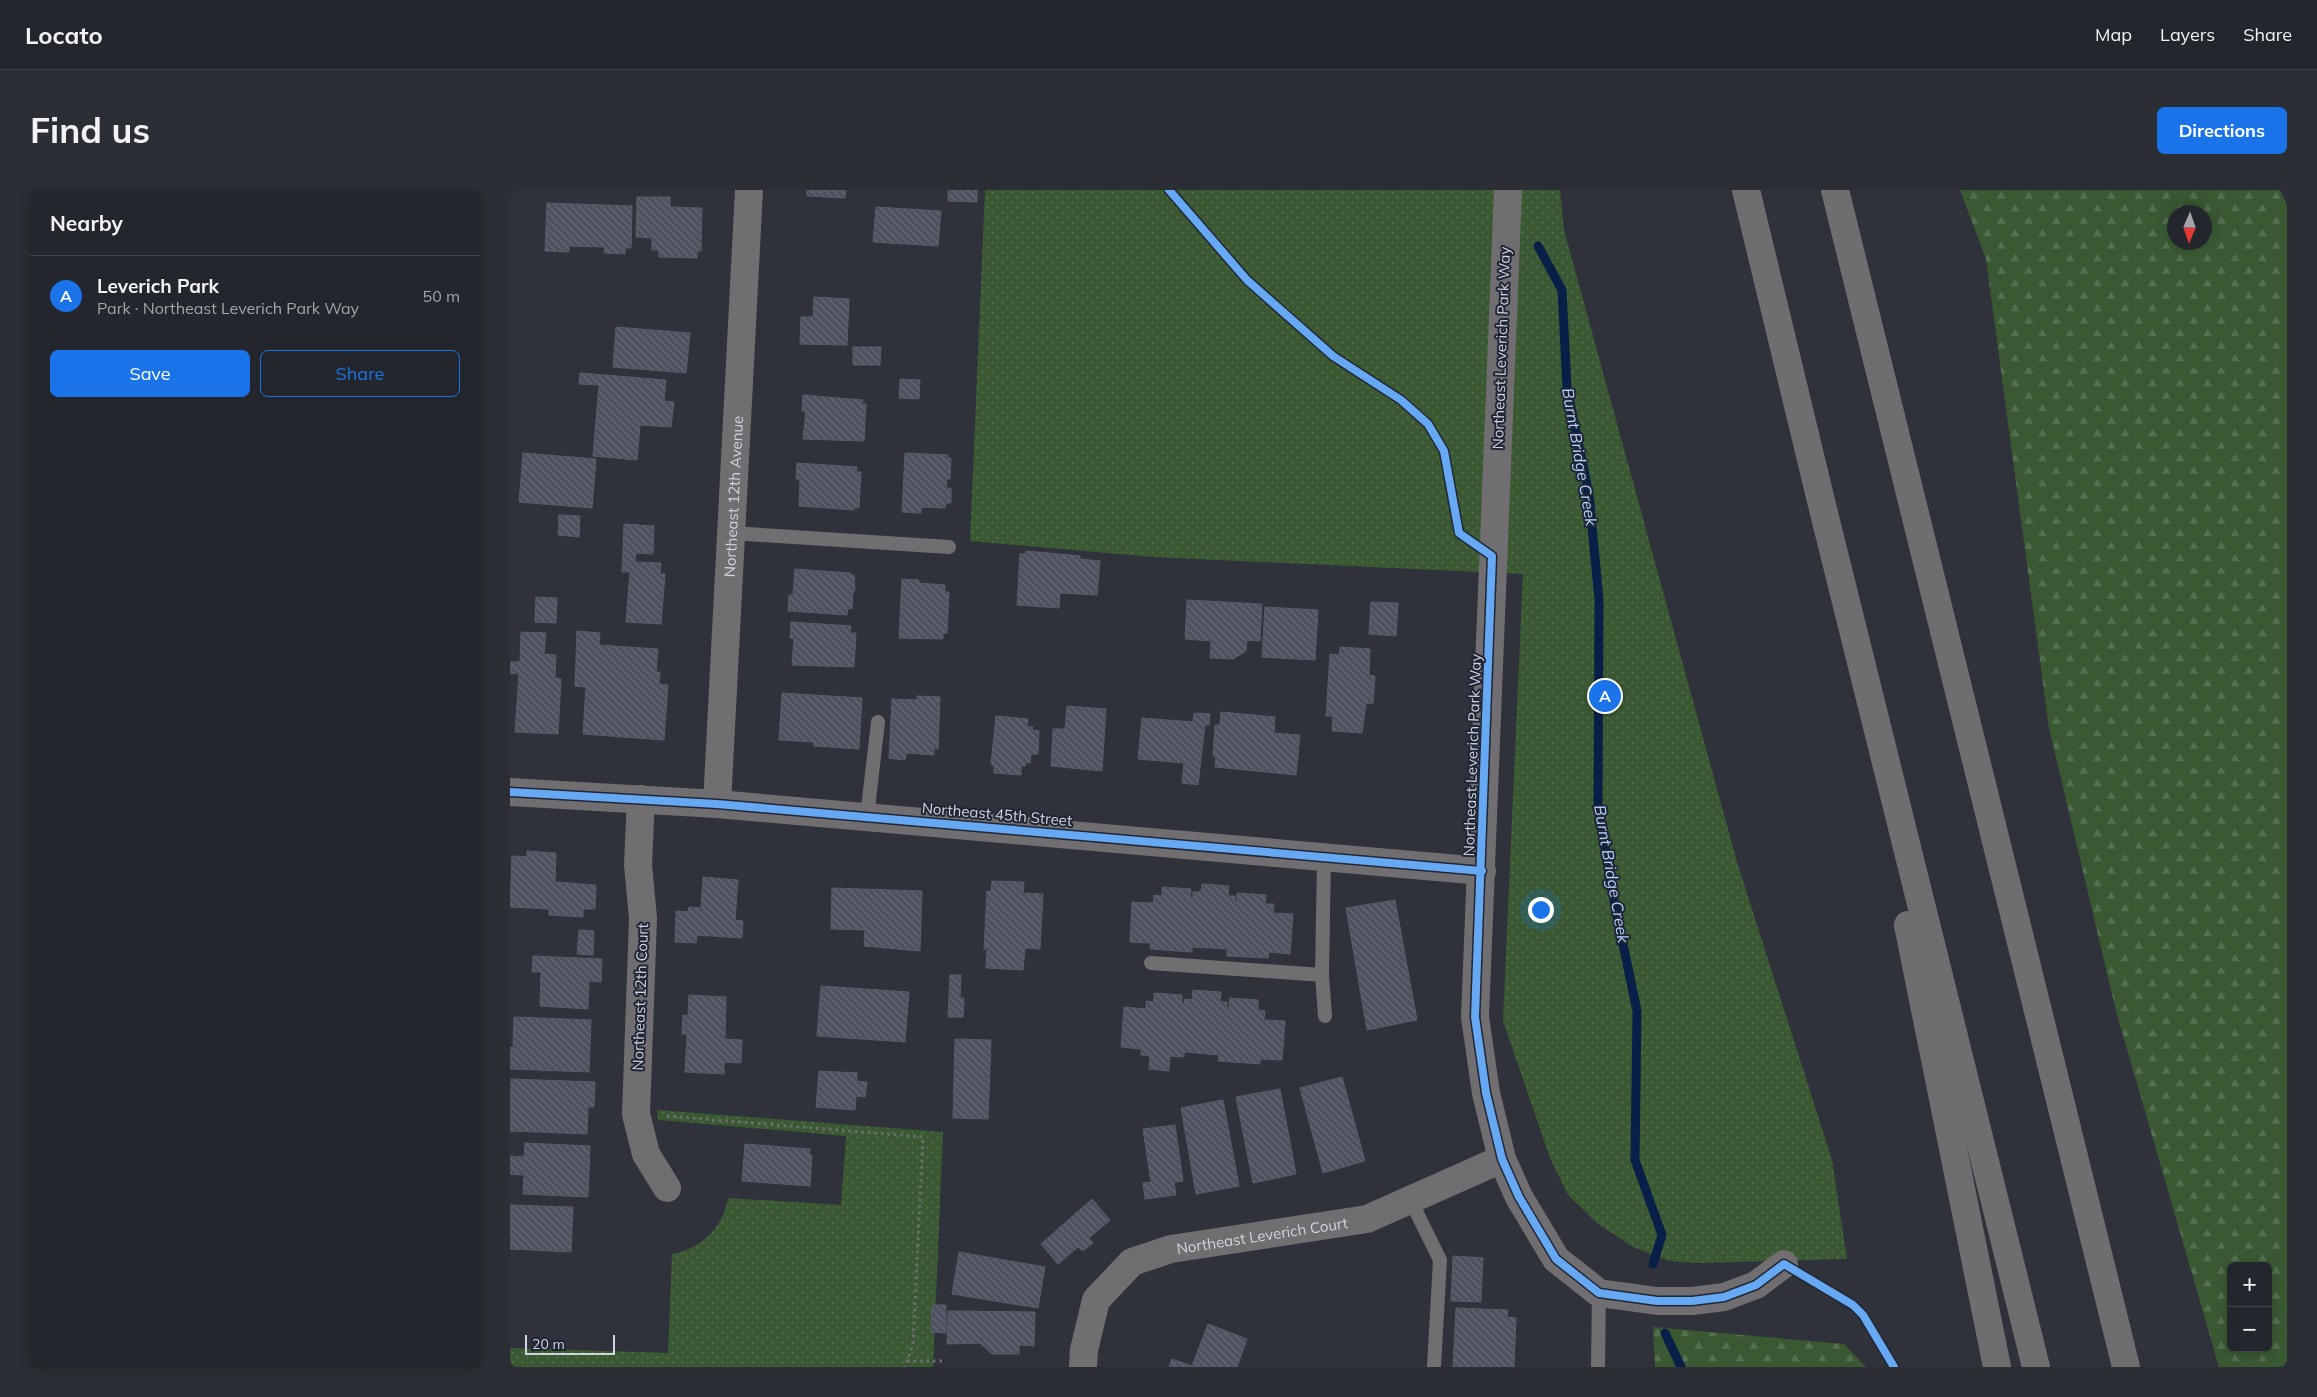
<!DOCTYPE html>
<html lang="en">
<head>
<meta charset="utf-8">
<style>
  :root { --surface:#23262c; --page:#2b2e34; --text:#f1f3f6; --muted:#a3a5a9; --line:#404348; --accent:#1a73e8 }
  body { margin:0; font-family:Mulish,sans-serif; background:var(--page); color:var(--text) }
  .controls { position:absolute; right:15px; bottom:15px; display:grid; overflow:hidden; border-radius:8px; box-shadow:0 2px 12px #0003 }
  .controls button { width:45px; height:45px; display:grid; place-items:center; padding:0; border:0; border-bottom:1px solid var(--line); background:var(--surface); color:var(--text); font:25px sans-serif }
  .compass { position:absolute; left:1657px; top:15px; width:45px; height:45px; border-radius:50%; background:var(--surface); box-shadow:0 2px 12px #0003; rotate:182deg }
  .scale { position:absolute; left:15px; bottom:12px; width:90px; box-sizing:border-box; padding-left:5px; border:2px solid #d1d5df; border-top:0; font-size:14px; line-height:18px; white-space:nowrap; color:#d1d5df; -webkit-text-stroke:4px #202635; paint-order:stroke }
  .you { position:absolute; left:1030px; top:719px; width:18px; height:18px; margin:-12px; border:4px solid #fff; border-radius:50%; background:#1a73e8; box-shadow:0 0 0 8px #1a73e833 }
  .badge { display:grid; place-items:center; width:32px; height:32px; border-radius:50%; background:var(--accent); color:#fff; font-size:16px; font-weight:700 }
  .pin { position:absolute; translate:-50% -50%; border:2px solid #fff; box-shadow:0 1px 5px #0006 }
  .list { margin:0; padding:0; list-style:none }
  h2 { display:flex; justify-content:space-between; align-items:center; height:65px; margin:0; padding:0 20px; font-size:21px }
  h2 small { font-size:16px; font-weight:400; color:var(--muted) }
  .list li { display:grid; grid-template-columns:32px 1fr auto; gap:15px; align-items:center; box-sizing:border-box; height:80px; padding:0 20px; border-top:1px solid var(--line) }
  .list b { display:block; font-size:19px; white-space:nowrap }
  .list p { margin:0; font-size:16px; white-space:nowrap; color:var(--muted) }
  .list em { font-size:16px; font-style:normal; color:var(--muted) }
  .actions { display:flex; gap:10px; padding:15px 20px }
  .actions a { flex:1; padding:11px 0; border:1px solid var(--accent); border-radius:8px; text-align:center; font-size:18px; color:var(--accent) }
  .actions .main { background:var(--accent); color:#fff }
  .map { position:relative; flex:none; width:1777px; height:1177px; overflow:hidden; border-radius:8px }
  header { display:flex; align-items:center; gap:30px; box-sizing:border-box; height:70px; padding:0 25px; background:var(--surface); border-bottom:1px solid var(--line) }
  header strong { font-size:24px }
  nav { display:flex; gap:28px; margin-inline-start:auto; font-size:18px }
  .intro { display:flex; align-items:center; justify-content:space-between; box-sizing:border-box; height:120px; padding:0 30px }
  h1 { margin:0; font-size:35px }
  .button { padding:12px 22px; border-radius:8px; background:var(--accent); color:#fff; font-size:18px; font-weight:700 }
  main { display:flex; gap:30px; padding:0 30px }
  aside { flex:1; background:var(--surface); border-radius:8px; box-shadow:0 2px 12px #0003 }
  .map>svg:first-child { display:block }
</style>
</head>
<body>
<header>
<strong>Locato</strong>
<nav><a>Map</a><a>Layers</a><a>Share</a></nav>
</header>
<div class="intro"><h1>Find us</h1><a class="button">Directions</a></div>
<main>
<aside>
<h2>Nearby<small></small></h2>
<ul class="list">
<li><span class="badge">A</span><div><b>Leverich Park</b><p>Park · Northeast Leverich Park Way</p></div><em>50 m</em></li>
</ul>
<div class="actions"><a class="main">Save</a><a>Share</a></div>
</aside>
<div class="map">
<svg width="1777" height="1177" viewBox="0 0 1777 1177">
  <defs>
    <pattern id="forest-firs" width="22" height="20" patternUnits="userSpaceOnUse" patternTransform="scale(1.25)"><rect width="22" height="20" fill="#3a5933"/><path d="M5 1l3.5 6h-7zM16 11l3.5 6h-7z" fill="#557050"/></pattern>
    <pattern id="park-dots" width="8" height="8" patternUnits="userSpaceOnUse" patternTransform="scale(1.25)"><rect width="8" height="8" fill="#3a5933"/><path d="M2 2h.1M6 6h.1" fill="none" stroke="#557050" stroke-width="1.8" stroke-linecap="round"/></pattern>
    <pattern id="building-back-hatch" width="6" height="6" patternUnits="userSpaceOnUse" patternTransform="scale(1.25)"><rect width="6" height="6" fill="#4d515f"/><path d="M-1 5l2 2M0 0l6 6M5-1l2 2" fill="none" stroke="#666976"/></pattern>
  </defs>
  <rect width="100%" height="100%" fill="#2f323a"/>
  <g fill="url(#forest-firs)" fill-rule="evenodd">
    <path d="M1450,0h320l7,15v1162h-68l-103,-356 -67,-283 -63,-469zM1694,22v30h-30v-30zM1721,1076h37v82h-37z"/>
    <polygon points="1143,1137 1334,1154 1356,1177 1145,1177"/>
  </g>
  <g fill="url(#park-dots)">
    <polygon points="475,0 1050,0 1054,40 1227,672 1322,970 1337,1069 1188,1073 1159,1071 1123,1057 1087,1033 1058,1005 1040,968 993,831 1013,384 644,367 460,351"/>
    <path d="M147,920l286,22 -10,235h-423v-19l158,5 4,-99c29,-5 51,-26 56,-56l113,7 5,-69 -188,-16z"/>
  </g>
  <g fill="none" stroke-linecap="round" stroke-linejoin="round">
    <g stroke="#081f47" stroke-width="9">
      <polyline points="1028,56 1052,100 1057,198 1079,305 1089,410 1088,616 1105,716 1127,821 1125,970 1152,1045 1143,1074"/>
      <polyline points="1155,1143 1171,1177"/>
    </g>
  </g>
  <g fill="url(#building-back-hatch)" stroke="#595c63">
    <polygon points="297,0 336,0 335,8 297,6"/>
    <polygon points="438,0 467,0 467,12 438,11"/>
    <polygon points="127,7 160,7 160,17 192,18 191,61 187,61 187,68 149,67 149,60 142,60 142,48 126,47"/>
    <polygon points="37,13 122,16 121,58 115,58 115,64 94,63 95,57 59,56 59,62 35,61"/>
    <polygon points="366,17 431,21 428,56 363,52"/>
    <polygon points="304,107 339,109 337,155 290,154 291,127 303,127"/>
    <polygon points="106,137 180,143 176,183 103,177"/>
    <polygon points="343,157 371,157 370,175 343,175"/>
    <polygon points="70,183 156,190 154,211 164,212 161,237 130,235 127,270 83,266 89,195 69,194"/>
    <polygon points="390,189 410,190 409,209 389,208"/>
    <polygon points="293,205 353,210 352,214 356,214 354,251 293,249 296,221 292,221"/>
    <polygon points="13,263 86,269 82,318 9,312"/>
    <polygon points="395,263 438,265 438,268 441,268 440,289 437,289 436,298 441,298 441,313 436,313 435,318 411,317 411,323 392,322"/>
    <polygon points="287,273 347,277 346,282 351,282 349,318 344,317 344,320 289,316 290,289 286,289"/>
    <polygon points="49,325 70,326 69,347 48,345"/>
    <polygon points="114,334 144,336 143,364 126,363 125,372 151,373 150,384 155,384 151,434 116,432 120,382 112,382"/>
    <polygon points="516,361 570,366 570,369 590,371 587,405 550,403 549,418 507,415 510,364 516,364"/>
    <polygon points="285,379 340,383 340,385 344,385 345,401 343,401 342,419 338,418 337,425 278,421 279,405 283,405"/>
    <polygon points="392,389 409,390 409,393 435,395 435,402 439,402 437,443 433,443 433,449 389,448"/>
    <polygon points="26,407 47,408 46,433 25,432"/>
    <polygon points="677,410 752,414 750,451 737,450 736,461 723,469 700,468 701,451 675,449"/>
    <polygon points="861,412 888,413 886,446 859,444"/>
    <polygon points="755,417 808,420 805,470 752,467"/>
    <polygon points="281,432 341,436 340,443 346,443 344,477 282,475 284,448 280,448"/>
    <polygon points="67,441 90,443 89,455 148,459 146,482 150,482 149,494 158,495 154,550 73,544 76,497 65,496"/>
    <polygon points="11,442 36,443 34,464 46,465 45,488 51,489 48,544 5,542 9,484 0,483 1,472 10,472"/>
    <polygon points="830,457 860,459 859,485 865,486 863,514 856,513 852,543 822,541 823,526 816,526 820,464 829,465"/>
    <polygon points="272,503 352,508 349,559 304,556 304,552 269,550"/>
    <polygon points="407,506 430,507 428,559 424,558 424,565 396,563 395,570 379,568 382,509 407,510"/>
    <polygon points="557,516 596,519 592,581 541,576 543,539 555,539"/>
    <polygon points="711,522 765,527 764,543 790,545 786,585 705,577 706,566 703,566 705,535 710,535"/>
    <polygon points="684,523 700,524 699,535 695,535 688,595 672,593 674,573 628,569 632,528 683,532"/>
    <polygon points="486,526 518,529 517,537 523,537 522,540 529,541 528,564 521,564 520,573 516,572 515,576 511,576 511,585 484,583 484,575 481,574"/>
    <polygon points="17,661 46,663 45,692 86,695 85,719 73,719 73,727 39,725 39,719 0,717 2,666 17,667"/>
    <polygon points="193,687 228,690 225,730 233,731 232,748 187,745 186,753 165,752 166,721 178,722 179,717 191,718"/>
    <polygon points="482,691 514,692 513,703 533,704 530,759 515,758 513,780 476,778 477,759 474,759 477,701 481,702"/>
    <polygon points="692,694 719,696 718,706 725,706 725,711 727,712 727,703 756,705 755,714 764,714 763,723 783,724 780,764 759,762 758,768 717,766 717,759 682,757 682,762 640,759 641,753 620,752 622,712 643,713 644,705 652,706 652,697 681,699 680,708 683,708 683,702 691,702"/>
    <polygon points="322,698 412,701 410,761 354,756 355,740 321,739"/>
    <polygon points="885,710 907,830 857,840 836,718"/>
    <polygon points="69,740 84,741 83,765 67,764"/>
    <polygon points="23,766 92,769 91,792 79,791 78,819 30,816 31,782 22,782"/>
    <polygon points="440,785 451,785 450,808 454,808 453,827 438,827"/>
    <polygon points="311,796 399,802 395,852 307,846"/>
    <polygon points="683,800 711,802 710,812 717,812 717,818 719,818 720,808 748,810 748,820 755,821 754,830 775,831 772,870 750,869 750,874 708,871 709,865 674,862 674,867 660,866 659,881 639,879 640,866 631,865 631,859 611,857 614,817 636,819 636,811 644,812 644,803 672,805 672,814 674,814 675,809 682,810"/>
    <polygon points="179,805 216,807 215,849 232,850 231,873 214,872 214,884 175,882 177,844 172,844 173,825 178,826"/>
    <polygon points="4,827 81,830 79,882 0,879 0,857 3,858"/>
    <polygon points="445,849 481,850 478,929 443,928"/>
    <polygon points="309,881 347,883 347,891 357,892 355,907 346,906 345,920 306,917"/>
    <polygon points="832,887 855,971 813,983 790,898"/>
    <polygon points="1,889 85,892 84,917 78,917 77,944 0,941"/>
    <polygon points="770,899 786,984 743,993 726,907"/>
    <polygon points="713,910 729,996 686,1004 671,918"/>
    <polygon points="665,935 673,991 664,992 666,1005 635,1009 633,993 641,992 633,939"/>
    <polygon points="15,953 80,956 78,1007 13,1004 14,985 0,984 0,966 14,967"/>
    <polygon points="235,954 300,959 299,965 302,965 300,996 232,991"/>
    <polygon points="582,1009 600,1030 579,1048 583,1053 573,1061 568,1057 548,1074 531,1054"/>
    <polygon points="0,1015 63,1017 61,1062 0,1059"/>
    <polygon points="449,1062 535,1077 528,1118 442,1104"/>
    <polygon points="943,1066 973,1068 971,1112 941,1111"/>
    <polygon points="422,1115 436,1115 436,1143 421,1142"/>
    <polygon points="946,1118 998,1120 997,1127 1006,1128 1004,1177 943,1177"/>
    <polygon points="438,1121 525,1122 524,1156 509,1155 509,1164 482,1164 470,1153 437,1154"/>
    <polygon points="698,1134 737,1149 727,1177 659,1177 662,1169 682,1176"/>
  </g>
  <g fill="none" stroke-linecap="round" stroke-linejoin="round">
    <g stroke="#706e71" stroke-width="3" stroke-dasharray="2.5 4" stroke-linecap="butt">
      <polyline points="157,926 413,947 403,1154 395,1177"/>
      <polyline points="397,1171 434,1171"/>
    </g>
    <g stroke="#706e70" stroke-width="14">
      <polyline points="221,343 439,357"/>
      <polyline points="357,627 368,532"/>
      <polyline points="814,667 812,785 815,826"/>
      <polyline points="641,773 812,785"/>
      <polyline points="900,1009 930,1070 924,1177"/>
      <polyline points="1088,1177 1089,1103"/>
    </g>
    <g stroke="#706e70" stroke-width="28">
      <polyline points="998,0 965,827 976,903 992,969 1009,1007 1046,1069 1089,1103 1147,1111 1182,1111 1214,1107 1246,1095 1274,1074"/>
      <polyline points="0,602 207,614 972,681"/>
      <polyline points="131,609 128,675 133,728 126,924 136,964 157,998"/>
      <path id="s1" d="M207,614l32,-614"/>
      <path id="s2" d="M573,1177l1,-17 12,-50 36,-38 39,-13 196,-30 135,-60"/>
    </g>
    <g stroke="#6e6d70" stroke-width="28">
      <polyline points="1236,0 1312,315 1526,1177"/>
      <polyline points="1325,0 1616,1177"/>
      <polyline points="1398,735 1487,1177"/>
    </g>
    <g stroke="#202635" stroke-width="11">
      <g id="cycleway">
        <polyline points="659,0 737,90 823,166 891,210 918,234 934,261 949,343 982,366 965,827 976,903 992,969 1009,1007 1046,1069 1089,1103 1147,1111 1182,1111 1214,1107 1246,1095 1274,1074 1343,1115 1353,1125 1384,1177"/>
        <polyline points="0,602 207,614 972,681"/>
      </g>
    </g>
    <use href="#cycleway" stroke="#66a8f1" stroke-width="8"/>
  </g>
  <g text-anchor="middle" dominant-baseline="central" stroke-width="4" stroke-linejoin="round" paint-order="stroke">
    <g font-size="15" fill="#d1d5df" stroke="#202635">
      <text transform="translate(991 158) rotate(-88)">Northeast Leverich Park Way</text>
      <text stroke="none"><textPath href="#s1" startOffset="308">Northeast 12th Avenue</textPath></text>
      <text transform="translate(962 565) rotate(-88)">Northeast Leverich Park Way</text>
      <text transform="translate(487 624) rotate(5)">Northeast 45th Street</text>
      <text transform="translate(130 807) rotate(-88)">Northeast 12th Court</text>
      <text stroke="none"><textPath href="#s2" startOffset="254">Northeast Leverich Court</textPath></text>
    </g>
    <g font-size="16" font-style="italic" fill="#b6d2ff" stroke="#202635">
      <text transform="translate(1070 267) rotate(80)">Burnt Bridge Creek</text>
      <text transform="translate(1102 684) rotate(80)">Burnt Bridge Creek</text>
    </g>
  </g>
</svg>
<div class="controls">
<button>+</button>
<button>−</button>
</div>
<svg class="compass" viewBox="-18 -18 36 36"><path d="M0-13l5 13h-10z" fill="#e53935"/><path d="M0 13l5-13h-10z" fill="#a3a5a9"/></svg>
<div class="scale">20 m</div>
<div class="you"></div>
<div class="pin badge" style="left:1095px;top:506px">A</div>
</div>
</main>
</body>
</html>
